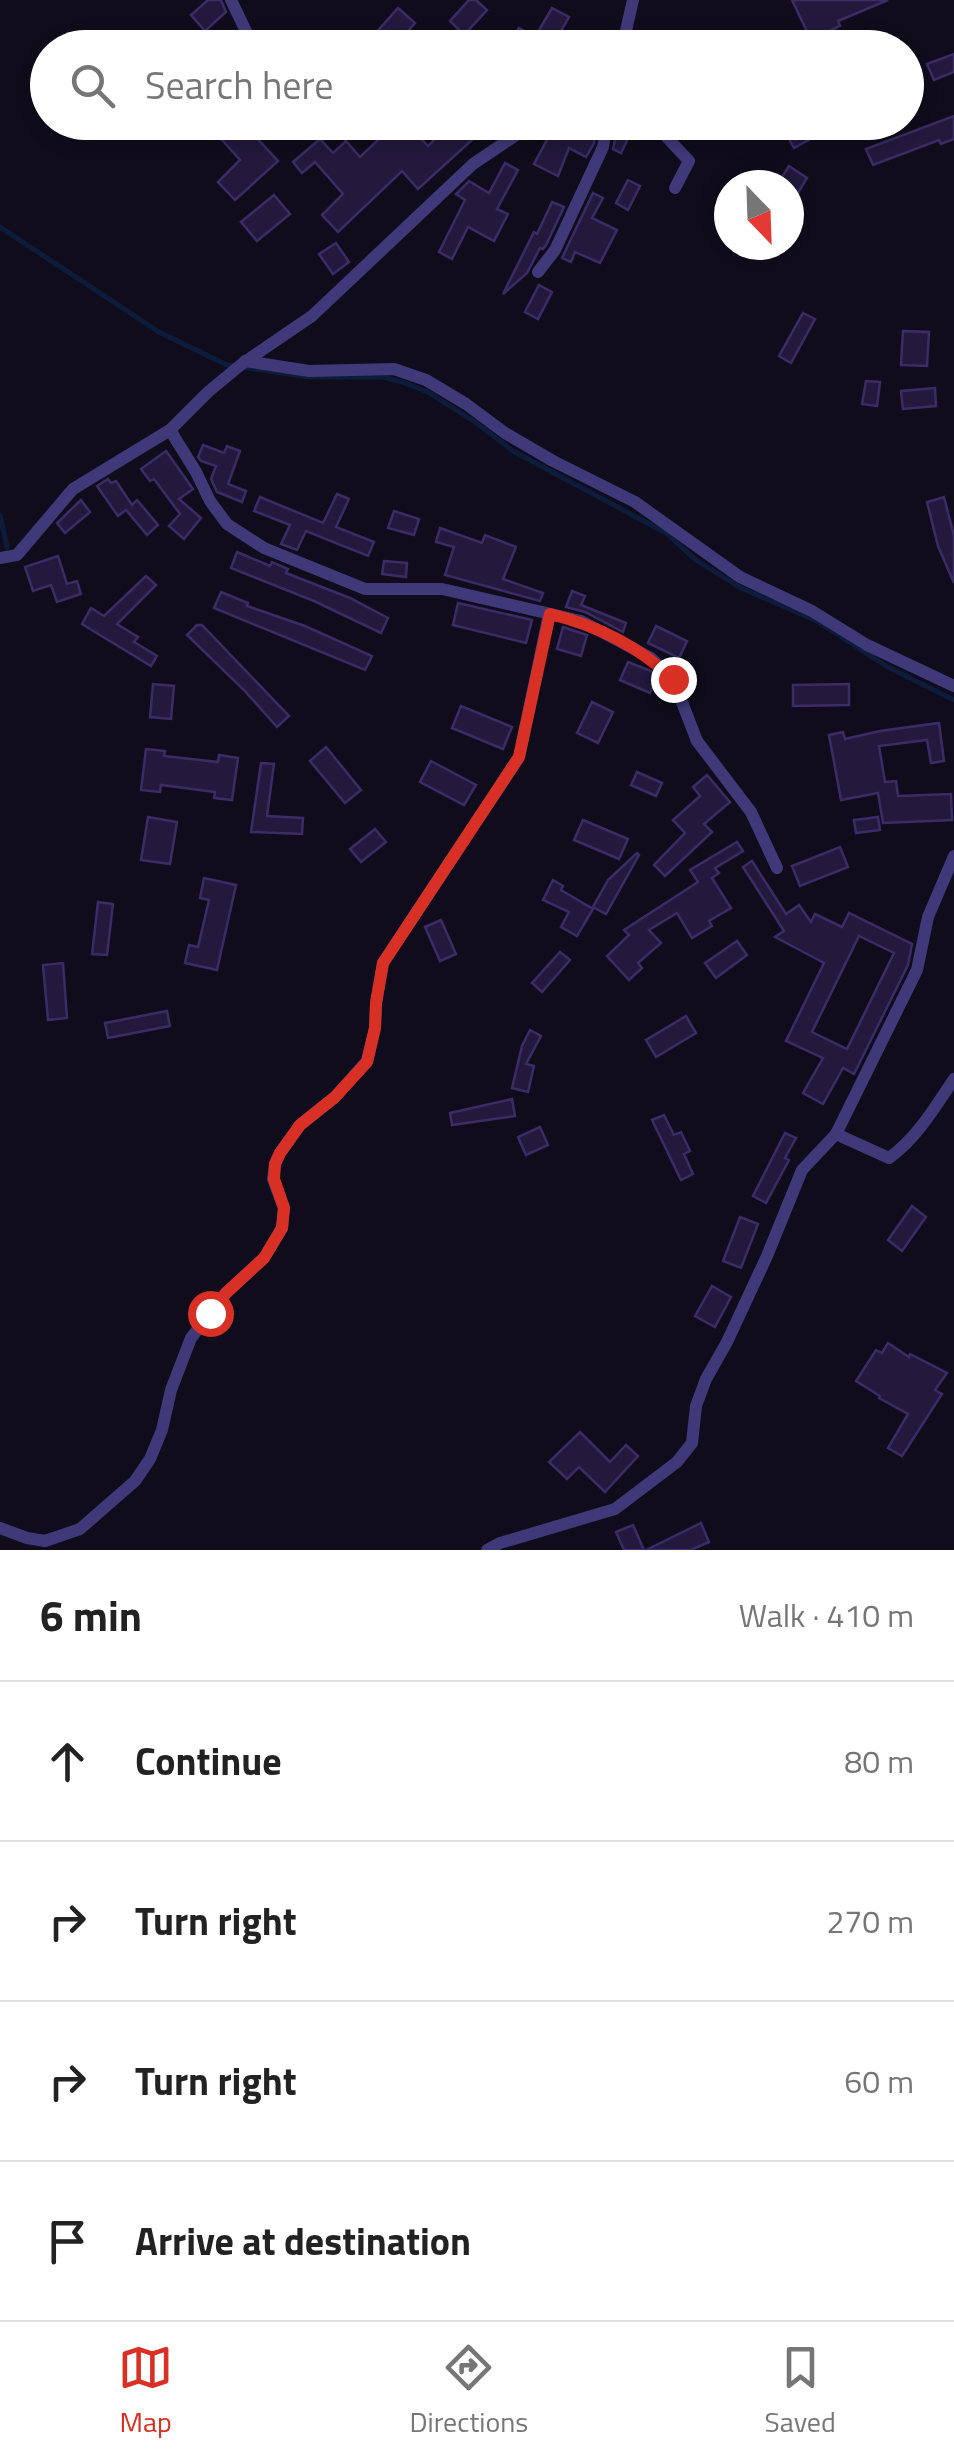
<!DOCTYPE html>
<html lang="en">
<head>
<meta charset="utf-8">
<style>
  :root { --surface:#fff; --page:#f2f2f2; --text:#222; --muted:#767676; --line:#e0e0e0; --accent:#d93025 }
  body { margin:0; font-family:"Titillium Web",sans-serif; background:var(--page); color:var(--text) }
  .compass { position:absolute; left:714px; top:170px; width:90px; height:90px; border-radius:50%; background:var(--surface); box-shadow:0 5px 15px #0003; rotate:157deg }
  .stop { position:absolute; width:30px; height:30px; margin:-22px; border:8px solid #d93025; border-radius:50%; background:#fff }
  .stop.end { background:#d93025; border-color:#fff; box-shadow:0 2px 10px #0008 }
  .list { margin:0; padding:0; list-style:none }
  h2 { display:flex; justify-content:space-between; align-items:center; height:130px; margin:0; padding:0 40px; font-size:42px }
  h2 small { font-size:32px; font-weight:400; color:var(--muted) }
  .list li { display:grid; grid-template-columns:65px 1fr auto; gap:30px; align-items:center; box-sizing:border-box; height:160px; padding:0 40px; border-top:2px solid var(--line) }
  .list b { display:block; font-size:38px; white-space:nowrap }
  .list em { font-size:32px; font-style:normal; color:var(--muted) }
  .icon { flex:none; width:55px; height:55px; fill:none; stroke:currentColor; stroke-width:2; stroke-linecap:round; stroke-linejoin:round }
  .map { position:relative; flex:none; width:954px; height:1550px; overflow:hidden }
  .search { position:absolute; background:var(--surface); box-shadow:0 5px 15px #0003; left:30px; right:30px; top:30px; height:110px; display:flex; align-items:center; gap:25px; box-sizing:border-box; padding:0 35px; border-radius:55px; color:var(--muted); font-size:38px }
  .sheet { height:770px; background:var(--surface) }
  nav { display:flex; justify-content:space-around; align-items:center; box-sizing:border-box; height:140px; border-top:2px solid var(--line); background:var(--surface); font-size:28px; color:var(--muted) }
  nav a { display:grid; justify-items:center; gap:5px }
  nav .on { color:var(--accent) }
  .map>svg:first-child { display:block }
</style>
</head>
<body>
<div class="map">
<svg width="954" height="1550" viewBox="0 0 954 1550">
  <rect width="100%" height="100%" fill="#100c1c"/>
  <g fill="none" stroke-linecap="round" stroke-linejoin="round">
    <g stroke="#0d1c3b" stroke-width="5">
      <polyline points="0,227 159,332 227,365 309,377 382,377 402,382 428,392 478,424 513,451 666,533 696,560 741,588 817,621 886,666 954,700"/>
      <polyline points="0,515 7,547"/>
    </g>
  </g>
  <g fill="#22193c" stroke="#3b2c67" stroke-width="2.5" fill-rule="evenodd">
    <polygon points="208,0 221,0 226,12 205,31 191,15"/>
    <polygon points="469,0 476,0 487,10 464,35 450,21"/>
    <polygon points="792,0 888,0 838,21 840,26 811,40"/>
    <polygon points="398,8 415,23 393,48 387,48 374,35"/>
    <polygon points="552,8 569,17 552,47 554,48 509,48 519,28 535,37"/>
    <polygon points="954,54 954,72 934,80 927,64"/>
    <polygon points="954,116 954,139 941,144 939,140 873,165 866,149"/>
    <polygon points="206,122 242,122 278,161 235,200 218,182 240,160"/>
    <polygon points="397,122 406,122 428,146 453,122 456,122 472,140 418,189 402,171 338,232 322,215 343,194 315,162 302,173 293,162 320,139 333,153 346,141 360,157"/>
    <polygon points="563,122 572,122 585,130 588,124 596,128 594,143 586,157 569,148 558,176 534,164 549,136 554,139"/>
    <polygon points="619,122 636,122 621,153 613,149"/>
    <polygon points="802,122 817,122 823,132 794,148 785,132"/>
    <polygon points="505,163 518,170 497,209 508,214 494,241 468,227 452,259 439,252 465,200 456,194 469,181 489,193"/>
    <polygon points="789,166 807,178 789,208 789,185 777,185"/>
    <polygon points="628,180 640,186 628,210 616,203"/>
    <polygon points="593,193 603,198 592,218 617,230 600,263 575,252 571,262 562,258"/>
    <polygon points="274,195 290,214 257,241 241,222"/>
    <polygon points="552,202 564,207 546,245 543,249 540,248 527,273 503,294 534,232 537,234"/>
    <polygon points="336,243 349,262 333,274 319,254"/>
    <polygon points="539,285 552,292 538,319 525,312"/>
    <polygon points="803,313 815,319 791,363 779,356"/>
    <polygon points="903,331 929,332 927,366 901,365"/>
    <polygon points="866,381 880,382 877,406 862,404"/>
    <polygon points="935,388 936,406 903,409 901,391"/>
    <polygon points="203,445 224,453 227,446 240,451 228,484 246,491 242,502 217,492 211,479 216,466 201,461 198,457"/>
    <polygon points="166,451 193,489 179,499 201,518 184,539 169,526 180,514 154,479 150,481 141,469"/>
    <polygon points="108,479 111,483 116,481 132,505 137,500 158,525 147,535 126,510 118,516 97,486"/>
    <polygon points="337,494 349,499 336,527 374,542 368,556 306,531 297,550 281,544 290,525 254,511 260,497 323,523"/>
    <polygon points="944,497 954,536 954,583 938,546 927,502"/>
    <polygon points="81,500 90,512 65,533 57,523"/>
    <polygon points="394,511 419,519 414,535 388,528"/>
    <polygon points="440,528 482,543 485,535 516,547 503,579 543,593 540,601 445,575 454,547 436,542"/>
    <polygon points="237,552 270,566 272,562 288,569 286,573 350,598 388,618 381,633 314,601 231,568"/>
    <polygon points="58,556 67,584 77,581 81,594 57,602 51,585 33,591 25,567"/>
    <polygon points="384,561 407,563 406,577 382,574"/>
    <polygon points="146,576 156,585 117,624 138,637 134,642 157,656 151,666 82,624 91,608 104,616"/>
    <polygon points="572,591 585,596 581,605 626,623 623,632 585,612 566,607"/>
    <polygon points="221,592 248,603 247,606 305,626 372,656 365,670 214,608"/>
    <polygon points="458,603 532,620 526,643 453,625"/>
    <polygon points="197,625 202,625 289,716 277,727 244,690 187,635"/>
    <polygon points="656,626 687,641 679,658 648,643"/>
    <polygon points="563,627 587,635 581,656 557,649"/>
    <polygon points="628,662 651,671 657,678 650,693 620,680"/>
    <polygon points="153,684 174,686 171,719 150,717"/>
    <polygon points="849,684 849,705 793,706 793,685"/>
    <polygon points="592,702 613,712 598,743 577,733"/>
    <polygon points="461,706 512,727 503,749 452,728"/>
    <polygon points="939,723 944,761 931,763 927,740 879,746 885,782 896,781 898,796 951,794 952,820 883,823 878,793 841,800 829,735 843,732 845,739 880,731"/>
    <polygon points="326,747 361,790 345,803 310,761"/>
    <polygon points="146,749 165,751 164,756 218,762 219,755 238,758 232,800 214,798 215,792 161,785 160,792 141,790"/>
    <polygon points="431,761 476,785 464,805 420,782"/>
    <polygon points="261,763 274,764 267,816 303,818 302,834 251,832"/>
    <polygon points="637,772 662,783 656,796 631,785"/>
    <polygon points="707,775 730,802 704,824 712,832 665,876 654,865 685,833 673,820 700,796 693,787"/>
    <polygon points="148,817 177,822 170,864 141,860"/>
    <polygon points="878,817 880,830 856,833 854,820"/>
    <polygon points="583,820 628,839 619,859 574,840"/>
    <polygon points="375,829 386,842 361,862 350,849"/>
    <polygon points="737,842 743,851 715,868 719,873 712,878 731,908 709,921 712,926 692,938 677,913 649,930 661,943 638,963 642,968 629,980 607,956 629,935 624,930 698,882 690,870"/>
    <polygon points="840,847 848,867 800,886 792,866"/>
    <polygon points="637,853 639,855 606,914 593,907 608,880"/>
    <path d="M752,861l34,53 13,-9 12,17 4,-8 27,13 7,-14 63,31 -4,21 -54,109 -11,-6 -20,36 -20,-11 20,-35 -37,-17 38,-78 -49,-26 9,-6 -41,-64zM859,936l35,17 -47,96 -35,-17z"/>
    <polygon points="204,878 236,885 217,970 185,963 189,945 198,947 209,900 200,898"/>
    <polygon points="553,880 563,886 561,890 593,909 577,936 561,927 569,912 543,900"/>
    <polygon points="98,902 113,904 107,955 92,954"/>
    <polygon points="441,920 456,954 440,961 425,927"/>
    <polygon points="737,941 747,955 716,978 705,963"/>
    <polygon points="560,952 570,960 542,992 532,983"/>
    <polygon points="63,963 67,1018 48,1020 43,965"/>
    <polygon points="167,1011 170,1026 108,1038 105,1023"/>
    <polygon points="686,1016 696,1033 656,1057 646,1040"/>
    <polygon points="530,1030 541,1036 526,1064 534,1066 528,1092 512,1088 522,1046"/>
    <polygon points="512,1099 515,1116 452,1125 450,1113"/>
    <polygon points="664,1115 674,1135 681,1132 690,1151 684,1154 693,1174 681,1180 652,1120"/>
    <polygon points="540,1127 548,1145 526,1155 518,1137"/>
    <polygon points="785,1133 796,1138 785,1158 789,1160 766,1203 753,1196"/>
    <polygon points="912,1206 926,1217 902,1251 888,1240"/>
    <polygon points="740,1217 758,1224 741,1268 723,1261"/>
    <polygon points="712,1286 731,1297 715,1327 695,1316"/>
    <polygon points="888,1343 909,1357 910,1354 947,1373 935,1390 942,1394 902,1456 888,1448 908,1414 879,1398 880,1396 856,1381 876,1350 882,1353"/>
    <polygon points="580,1432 610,1462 626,1445 638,1456 605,1492 579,1467 567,1479 549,1462"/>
    <polygon points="701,1523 709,1542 691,1550 646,1550"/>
    <polygon points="633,1525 644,1550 624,1550 616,1532"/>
  </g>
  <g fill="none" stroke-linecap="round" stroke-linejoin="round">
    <g stroke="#3f3979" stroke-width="12">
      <polyline points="231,0 254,48"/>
      <polyline points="622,48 633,0"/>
      <polyline points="650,122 661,131 689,161 675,188"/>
      <polyline points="538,272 555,250 603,147 607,122"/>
      <polyline points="245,361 309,371 394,369 426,380 466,404 505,433 553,461 635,502 740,577 812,611 867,645 954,686"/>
      <polyline points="170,430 196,472 210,501 227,524 264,548 365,589 442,589 581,621 651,658 673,679 697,741 751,812 777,868"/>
      <polyline points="0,558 17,555 73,489 170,430 208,392 243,363 312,316 473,164 519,133 540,122"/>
      <path d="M836,1134l53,24c28,-20 46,-51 65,-79"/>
      <polyline points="0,1528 27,1538 45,1541 80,1529 135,1481 150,1459 162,1430 171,1390 191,1338 226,1293 264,1258 282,1228 284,1208 273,1179 275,1164 280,1153 300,1125 335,1097 367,1061 375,1028 376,1003 383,963 519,757 549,614"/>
      <polyline points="487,1550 500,1543 615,1509 677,1462 692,1443 696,1406 706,1379 727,1342 767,1256 802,1170 836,1134 917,970 928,917 954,856"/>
    </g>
  </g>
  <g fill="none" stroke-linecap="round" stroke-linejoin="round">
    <path stroke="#d93025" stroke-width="12" d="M210,1313l16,-20 38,-35 18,-30 2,-20 -10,-29 1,-15 5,-11 20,-28 35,-28 32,-35 8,-34 1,-25 7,-40 136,-206 31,-143c46,11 88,32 123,65"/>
  </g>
</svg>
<svg class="compass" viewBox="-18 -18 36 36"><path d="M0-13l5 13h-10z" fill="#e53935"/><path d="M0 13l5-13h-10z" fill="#767676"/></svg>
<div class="stop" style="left:210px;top:1313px"></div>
<div class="stop end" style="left:673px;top:679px"></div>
<div class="search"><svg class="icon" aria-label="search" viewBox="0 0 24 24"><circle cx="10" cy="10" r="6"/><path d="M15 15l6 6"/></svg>Search here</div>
</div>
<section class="sheet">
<h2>6 min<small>Walk · 410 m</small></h2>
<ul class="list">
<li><svg class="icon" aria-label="ahead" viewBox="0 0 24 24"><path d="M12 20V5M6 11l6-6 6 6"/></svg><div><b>Continue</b></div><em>80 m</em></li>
<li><svg class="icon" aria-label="right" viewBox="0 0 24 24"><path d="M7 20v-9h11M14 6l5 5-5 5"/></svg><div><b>Turn right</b></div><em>270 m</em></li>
<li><svg class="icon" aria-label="right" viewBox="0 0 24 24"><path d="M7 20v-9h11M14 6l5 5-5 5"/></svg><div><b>Turn right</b></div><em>60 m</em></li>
<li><svg class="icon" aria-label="arrive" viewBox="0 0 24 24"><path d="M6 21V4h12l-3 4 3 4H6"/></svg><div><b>Arrive at destination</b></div></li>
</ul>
</section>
<nav>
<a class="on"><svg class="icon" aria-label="map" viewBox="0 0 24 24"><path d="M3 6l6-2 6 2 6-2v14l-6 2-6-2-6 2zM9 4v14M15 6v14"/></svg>Map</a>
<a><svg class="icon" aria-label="directions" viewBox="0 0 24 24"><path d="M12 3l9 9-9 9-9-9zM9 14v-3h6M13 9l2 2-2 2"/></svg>Directions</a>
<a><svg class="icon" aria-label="saved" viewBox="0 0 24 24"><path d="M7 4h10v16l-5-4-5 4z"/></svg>Saved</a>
</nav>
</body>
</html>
